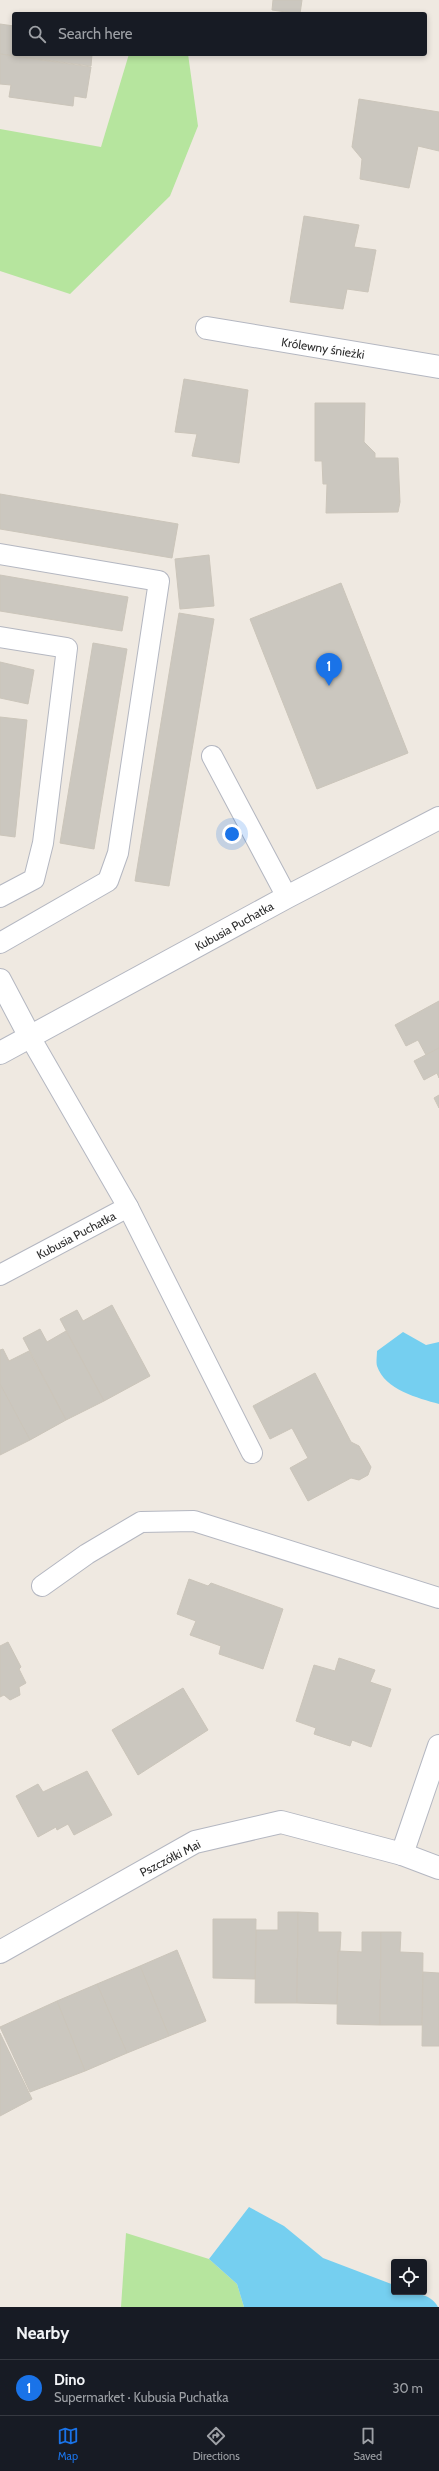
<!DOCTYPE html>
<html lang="en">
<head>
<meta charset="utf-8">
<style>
  :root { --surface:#171b24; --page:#20242c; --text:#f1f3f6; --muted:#9ea1a6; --line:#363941; --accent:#1a73e8 }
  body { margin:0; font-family:Cabin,sans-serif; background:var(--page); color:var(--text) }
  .controls { position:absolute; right:12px; bottom:12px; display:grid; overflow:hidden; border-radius:4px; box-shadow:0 2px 6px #0003 }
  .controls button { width:36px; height:36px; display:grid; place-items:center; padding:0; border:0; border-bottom:1px solid var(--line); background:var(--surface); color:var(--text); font:20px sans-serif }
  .you { position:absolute; left:232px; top:834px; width:14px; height:14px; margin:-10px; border:3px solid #fff; border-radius:50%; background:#1a73e8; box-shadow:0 0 0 6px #1a73e833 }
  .badge { display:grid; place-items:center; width:26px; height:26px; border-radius:50%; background:var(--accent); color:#fff; font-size:13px; font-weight:700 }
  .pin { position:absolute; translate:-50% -33px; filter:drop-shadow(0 1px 2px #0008) }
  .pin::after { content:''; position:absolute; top:21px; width:14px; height:12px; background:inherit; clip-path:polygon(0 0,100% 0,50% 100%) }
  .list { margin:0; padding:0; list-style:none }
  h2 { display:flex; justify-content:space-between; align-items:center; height:52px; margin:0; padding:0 16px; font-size:17px }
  h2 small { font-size:13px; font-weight:400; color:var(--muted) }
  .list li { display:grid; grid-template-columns:26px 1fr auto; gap:12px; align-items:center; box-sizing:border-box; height:56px; padding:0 16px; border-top:1px solid var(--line) }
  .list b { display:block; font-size:15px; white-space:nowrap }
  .list p { margin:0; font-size:13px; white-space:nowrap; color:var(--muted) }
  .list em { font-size:13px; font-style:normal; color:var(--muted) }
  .icon { flex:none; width:22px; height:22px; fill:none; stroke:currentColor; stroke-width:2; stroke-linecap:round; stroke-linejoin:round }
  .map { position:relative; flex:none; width:439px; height:2307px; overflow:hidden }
  .search { position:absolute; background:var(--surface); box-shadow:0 2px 6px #0003; left:12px; right:12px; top:12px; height:44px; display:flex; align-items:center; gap:10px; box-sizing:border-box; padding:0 14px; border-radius:4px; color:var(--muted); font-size:15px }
  .sheet { height:108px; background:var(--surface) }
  nav { display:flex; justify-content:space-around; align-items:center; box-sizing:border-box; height:56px; border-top:1px solid var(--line); background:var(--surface); font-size:11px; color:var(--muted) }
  nav a { display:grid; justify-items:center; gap:2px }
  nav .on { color:var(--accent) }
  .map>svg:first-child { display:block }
</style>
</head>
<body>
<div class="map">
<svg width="439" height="2307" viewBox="0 0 439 2307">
  <rect width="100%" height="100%" fill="#efe9e1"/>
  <g fill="#b6e59e">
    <polygon points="129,54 188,54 198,126 170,196 70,294 0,271 0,129 101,147"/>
    <polygon points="126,2233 209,2259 237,2284 244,2307 121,2307"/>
  </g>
  <g fill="#75cff0">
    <path d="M403,1332l23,13 13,-3v62c-21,-6 -54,-14 -62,-38 -1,-4 0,-11 0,-15z"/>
    <path d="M249,2207l35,19 39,32 71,27v7c16,0 36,0 44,15h-194l-7,-23 -28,-25z"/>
  </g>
  <g fill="#cbc7bf" stroke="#cbc5ba">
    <polygon points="273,0 302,0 300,14 272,10"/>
    <polygon points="0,24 14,26 14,54 92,54 91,66 0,54"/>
    <polygon points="0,54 91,67 86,98 74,96 73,106 9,97 11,85 0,84"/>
    <polygon points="359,99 439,112 439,151 418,146 409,188 360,179 362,159 352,147"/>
    <polygon points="304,216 359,225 354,247 376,250 368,292 347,289 343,309 290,302"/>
    <polygon points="184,379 248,390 239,463 192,456 197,434 175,432"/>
    <polygon points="315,403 365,403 364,442 375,453 375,458 398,458 400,502 398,512 326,513 327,484 323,484 322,461 315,461"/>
    <polygon points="0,494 178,524 172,558 0,529"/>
    <polygon points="209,555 214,606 180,609 175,559"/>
    <polygon points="0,575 128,597 122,631 0,611"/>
    <polygon points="341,583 408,753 317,789 250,619"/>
    <polygon points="179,613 214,619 169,886 135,881"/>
    <polygon points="93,643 127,649 94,849 60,843"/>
    <polygon points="0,662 34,670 28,704 0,698"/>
    <polygon points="0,717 27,720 15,837 0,835"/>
    <polygon points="439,1001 439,1048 426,1055 418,1040 406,1046 395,1025"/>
    <polygon points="439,1048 439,1078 437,1073 424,1080 414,1061"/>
    <polygon points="439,1095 439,1108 434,1098"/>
    <polygon points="112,1305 150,1376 104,1401 60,1319 77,1310 83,1321"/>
    <polygon points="40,1329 47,1342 66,1331 104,1401 66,1420 23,1338"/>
    <polygon points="3,1349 9,1361 29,1351 66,1420 30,1440 0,1384 0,1350"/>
    <polygon points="315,1373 351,1442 359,1446 371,1467 368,1475 359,1480 351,1478 308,1501 290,1468 308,1458 292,1428 270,1439 253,1406"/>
    <polygon points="0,1384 30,1440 0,1455"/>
    <polygon points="189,1579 208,1586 211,1583 283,1609 263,1669 219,1654 221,1646 190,1635 196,1621 177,1614"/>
    <polygon points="8,1642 21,1667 19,1669 26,1683 19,1687 20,1695 10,1700 4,1695 0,1697 0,1646"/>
    <polygon points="339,1658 375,1670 370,1682 391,1689 371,1747 352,1740 350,1746 314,1734 316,1728 296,1721 314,1665 335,1671"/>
    <polygon points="183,1688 208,1730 138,1775 112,1730"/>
    <polygon points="87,1771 112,1815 74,1835 68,1824 57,1830 56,1827 38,1837 16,1796 38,1784 43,1792"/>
    <polygon points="278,1912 298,1912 297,2003 255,2003 256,1930 278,1930"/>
    <polygon points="298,1912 318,1913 318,1932 341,1932 337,2004 297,2003"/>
    <polygon points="213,1919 256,1919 255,1979 213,1978"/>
    <polygon points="362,1932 381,1932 380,2025 337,2024 338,1951 362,1952"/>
    <polygon points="381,1932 401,1932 400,1952 423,1953 422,2025 380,2025"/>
    <polygon points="177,1950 206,2021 169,2036 140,1966"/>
    <polygon points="140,1966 169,2036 127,2053 97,1984"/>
    <polygon points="423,1972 439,1973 439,2046 422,2046"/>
    <polygon points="97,1984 127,2053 85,2071 57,2001"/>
    <polygon points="57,2001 85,2071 30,2092 0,2027"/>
    <polygon points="0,2033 32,2099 0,2116"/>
  </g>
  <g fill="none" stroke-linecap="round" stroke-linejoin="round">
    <g stroke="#b4b7c1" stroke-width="22">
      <g id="lane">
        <polyline points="0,554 159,581 118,853 108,881 0,943"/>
        <polyline points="0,637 67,648 43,843 34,879 0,897"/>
        <polyline points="212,756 287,897"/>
        <polyline points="128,1207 252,1453"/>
        <polyline points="0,1275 128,1207 30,1037"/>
        <polyline points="42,1586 87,1554 141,1522 194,1521 439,1598"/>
      </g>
    </g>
    <g stroke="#b4b7c1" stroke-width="24">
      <g id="street">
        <polyline points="207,328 439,367"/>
        <polyline points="0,980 30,1037"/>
        <polyline points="0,1053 287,897 439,818"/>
        <polyline points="402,1854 439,1746"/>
        <polyline points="0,1952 195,1842 281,1822 402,1854 439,1868"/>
      </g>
    </g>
    <use href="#lane" stroke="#fff" stroke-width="20"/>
    <use href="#street" stroke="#fff" stroke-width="22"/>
  </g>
  <g text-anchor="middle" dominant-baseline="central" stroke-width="3" stroke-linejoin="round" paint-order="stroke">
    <g font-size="12" fill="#2e2e2e" stroke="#fff">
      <text transform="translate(323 348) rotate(9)">Królewny śnieżki</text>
      <text transform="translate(234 926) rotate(-29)">Kubusia Puchatka</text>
      <text transform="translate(76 1235) rotate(-28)">Kubusia Puchatka</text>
      <text transform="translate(170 1858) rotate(-27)">Pszczółki Mai</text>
    </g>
  </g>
</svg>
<div class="controls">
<button><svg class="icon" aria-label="locate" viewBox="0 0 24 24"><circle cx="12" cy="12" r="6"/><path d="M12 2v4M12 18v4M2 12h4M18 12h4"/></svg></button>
</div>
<div class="you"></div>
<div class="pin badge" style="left:329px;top:686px">1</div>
<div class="search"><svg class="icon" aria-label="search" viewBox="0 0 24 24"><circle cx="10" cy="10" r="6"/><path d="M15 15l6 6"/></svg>Search here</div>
</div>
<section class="sheet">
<h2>Nearby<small></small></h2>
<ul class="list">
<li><span class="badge">1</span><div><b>Dino</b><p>Supermarket · Kubusia Puchatka</p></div><em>30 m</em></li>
</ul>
</section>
<nav>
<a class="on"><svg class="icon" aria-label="map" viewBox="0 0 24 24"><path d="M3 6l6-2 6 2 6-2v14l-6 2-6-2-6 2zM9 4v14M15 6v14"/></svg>Map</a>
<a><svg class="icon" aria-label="directions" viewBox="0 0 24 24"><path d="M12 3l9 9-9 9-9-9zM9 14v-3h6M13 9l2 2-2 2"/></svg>Directions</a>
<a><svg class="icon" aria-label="saved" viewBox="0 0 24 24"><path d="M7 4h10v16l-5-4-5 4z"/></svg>Saved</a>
</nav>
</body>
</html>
